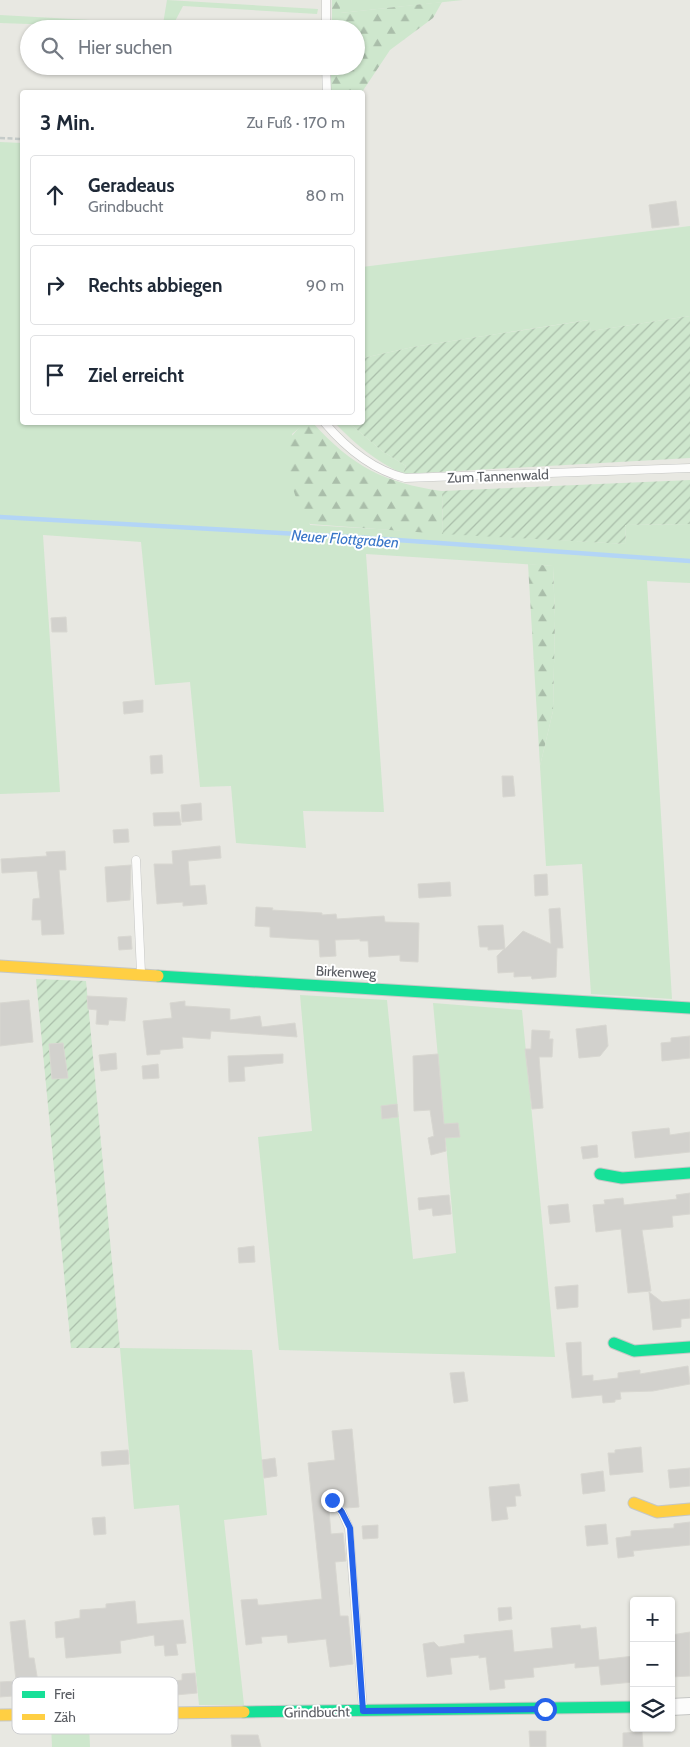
<!DOCTYPE html>
<html lang="de">
<head>
<meta charset="utf-8">
<style>
  :root { --surface:#fff; --page:#f2f2f3; --text:#1f2937; --muted:#747a83; --line:#e0e1e3 }
  body { margin:0; font-family:Cabin,sans-serif; background:var(--page); color:var(--text) }
  .controls { position:absolute; right:15px; bottom:15px; display:grid; overflow:hidden; border-radius:5px; box-shadow:0 1px 4px #0004 }
  .controls button { width:45px; height:45px; display:grid; place-items:center; padding:0; border:0; border-bottom:1px solid var(--line); background:var(--surface); color:var(--text); font:25px sans-serif }
  .stop { position:absolute; width:15px; height:15px; margin:-11px; border:4px solid #2563eb; border-radius:50%; background:#fff }
  .stop.end { background:#2563eb; border-color:#fff; box-shadow:0 1px 5px #0008 }
  .list { margin:0; padding:0; list-style:none }
  h2 { display:flex; justify-content:space-between; align-items:center; height:65px; margin:0; padding:0 20px; font-size:21px }
  h2 small { font-size:16px; font-weight:400; color:var(--muted) }
  .list li { display:grid; grid-template-columns:32px 1fr auto; gap:15px; align-items:center; box-sizing:border-box; height:80px; margin:0 10px 10px; padding:0 10px; border:1px solid var(--line); border-radius:5px }
  .list b { display:block; font-size:19px; white-space:nowrap }
  .list p { margin:0; font-size:16px; white-space:nowrap; color:var(--muted) }
  .list em { font-size:16px; font-style:normal; color:var(--muted) }
  .icon { flex:none; width:28px; height:28px; fill:none; stroke:currentColor; stroke-width:2; stroke-linecap:round; stroke-linejoin:round }
  .map { position:relative; flex:none; width:690px; height:1747px; overflow:hidden }
  .search { position:absolute; background:var(--surface); box-shadow:0 1px 4px #0004; left:20px; top:20px; width:345px; height:55px; display:flex; align-items:center; gap:12px; box-sizing:border-box; padding:0 18px; border-radius:28px; color:var(--muted); font-size:19px }
  .panel { position:absolute; background:var(--surface); box-shadow:0 1px 4px #0004; left:20px; top:90px; width:345px; height:335px; border-radius:5px }
  .map>svg:first-child { display:block }
</style>
</head>
<body>
<div class="map">
<svg width="690" height="1747" viewBox="0 0 690 1747">
  <defs>
    <pattern id="forest-firs" width="22" height="20" patternUnits="userSpaceOnUse" patternTransform="scale(1.25)"><rect width="22" height="20" fill="#cee7cd"/><path d="M5 1l3.5 6h-7zM16 11l3.5 6h-7z" fill="#aabeaa"/></pattern>
    <pattern id="garden-furrows" width="10" height="10" patternUnits="userSpaceOnUse" patternTransform="scale(1.25)"><rect width="10" height="10" fill="#cee7cd"/><path d="M-1 1l2-2M0 10L10 0M9 11l2-2" fill="none" stroke="#aabeaa"/></pattern>
  </defs>
  <rect width="100%" height="100%" fill="#e8e8e2"/>
  <g fill="#cee7cd">
    <polygon points="167,0 318,9 317,14 183,6 171,29 0,23 0,15 163,24"/>
    <polygon points="340,0 463,0 340,13"/>
    <polygon points="0,142 22,143 22,422 305,423 292,434 310,525 626,544 625,525 690,524 690,583 647,581 672,999 591,994 582,864 546,866 540,766 553,711 555,618 553,566 366,554 384,812 303,811 306,848 236,843 231,786 200,787 190,682 155,685 141,542 43,535 60,792 0,794"/>
    <polygon points="690,226 690,316 591,331 588,320 413,347 363,358 362,267"/>
    <path d="M335,423h14l33,28 24,15 -3,8c-27,-13 -47,-29 -68,-51z"/>
    <polygon points="300,995 387,1000 413,1259 456,1253 433,1003 522,1010 555,1357 279,1350 258,1137 312,1131"/>
    <polygon points="120,1348 252,1350 267,1515 224,1520 244,1705 199,1705 179,1505 134,1509"/>
    <polygon points="51,1724 89,1724 90,1747 52,1747"/>
  </g>
  <g fill="url(#forest-firs)">
    <polygon points="332,0 340,0 340,13 442,2 433,18 390,50 362,92 331,92 331,66 356,66 356,29 332,29"/>
    <path d="M303,423h10c39,43 71,60 129,68l1,43 -133,-10c-17,-24 -22,-51 -25,-80z"/>
    <polygon points="528,564 553,566 555,618 553,711 540,766"/>
  </g>
  <g fill="url(#garden-furrows)">
    <polygon points="690,316 690,458 403,474 406,466 382,451 349,423 362,422 363,358 413,347 589,320 591,331"/>
    <polygon points="690,480 690,524 625,525 626,544 443,534 442,491"/>
    <polygon points="36,979 86,981 120,1348 71,1348"/>
  </g>
  <g fill="none" stroke-linecap="round" stroke-linejoin="round">
    <polyline stroke="#b3d5f6" stroke-width="4.5" points="0,517 369,538 690,561"/>
  </g>
  <g fill="#d2d1cd" stroke="#d8d7d1">
    <polygon points="676,201 679,225 652,228 649,205"/>
    <polygon points="66,617 67,632 52,632 51,618"/>
    <polygon points="143,700 143,712 124,714 123,702"/>
    <polygon points="162,755 163,773 151,774 150,756"/>
    <polygon points="502,776 513,776 515,796 503,797"/>
    <polygon points="201,803 202,820 182,822 181,805"/>
    <polygon points="179,812 181,825 154,826 153,813"/>
    <polygon points="128,829 129,842 114,843 113,830"/>
    <polygon points="220,846 221,858 188,861 190,886 205,885 207,904 183,906 183,902 157,904 154,864 173,864 172,851"/>
    <polygon points="65,851 66,870 59,870 64,934 42,935 41,920 32,920 33,899 40,898 37,871 2,873 1,859 47,856 46,852"/>
    <polygon points="131,865 130,900 107,902 105,867"/>
    <polygon points="547,874 548,895 535,896 534,875"/>
    <polygon points="450,882 451,896 419,898 418,884"/>
    <polygon points="256,907 273,908 272,910 322,913 322,915 336,914 337,919 384,916 385,922 419,923 418,962 400,961 400,955 369,957 368,941 360,941 360,939 335,940 336,956 320,957 319,940 270,937 270,927 255,926"/>
    <polygon points="560,908 563,948 557,948 556,977 532,979 531,976 514,977 514,972 498,973 497,956 504,949 488,950 488,947 480,947 478,926 503,925 505,949 523,931 551,944 549,909"/>
    <polygon points="131,936 132,949 119,950 118,937"/>
    <polygon points="87,996 127,998 125,1021 109,1020 108,1025 96,1024 97,1010 88,1009"/>
    <polygon points="29,1000 33,1042 0,1046 0,1003"/>
    <polygon points="185,1001 185,1006 230,1009 230,1020 260,1016 262,1027 295,1023 297,1037 211,1031 210,1039 182,1037 183,1048 160,1050 160,1054 147,1055 143,1021 172,1018 170,1003"/>
    <polygon points="606,1025 608,1046 600,1056 579,1058 576,1029"/>
    <polygon points="532,1030 550,1031 549,1039 553,1039 552,1057 539,1057 543,1108 532,1109 525,1049 531,1049"/>
    <polygon points="690,1036 690,1058 662,1061 661,1043 671,1042 671,1038"/>
    <polygon points="63,1043 68,1078 52,1079 49,1044"/>
    <polygon points="116,1053 117,1069 101,1071 99,1055"/>
    <polygon points="283,1054 283,1063 244,1067 245,1081 229,1082 228,1056"/>
    <polygon points="438,1054 444,1124 458,1123 460,1137 445,1138 446,1151 431,1155 428,1138 434,1136 430,1110 414,1111 413,1056"/>
    <polygon points="158,1064 159,1078 143,1079 142,1066"/>
    <polygon points="397,1104 398,1117 382,1119 381,1106"/>
    <polygon points="669,1128 670,1135 690,1132 690,1152 635,1158 632,1132"/>
    <polygon points="597,1145 598,1157 583,1159 581,1147"/>
    <polygon points="690,1193 690,1214 672,1216 673,1227 642,1230 651,1291 628,1293 621,1229 596,1232 593,1205 605,1204 604,1200 623,1198 624,1205 677,1199 676,1195"/>
    <polygon points="449,1195 451,1214 433,1216 432,1208 419,1210 418,1198"/>
    <polygon points="568,1204 570,1222 550,1224 548,1206"/>
    <polygon points="254,1246 255,1262 239,1263 238,1248"/>
    <polygon points="578,1285 578,1307 557,1309 555,1287"/>
    <polygon points="649,1292 662,1302 690,1299 690,1318 681,1319 681,1327 653,1330"/>
    <polygon points="581,1342 582,1376 593,1375 593,1381 618,1378 618,1373 640,1370 640,1374 688,1366 690,1384 653,1391 620,1392 621,1399 615,1400 615,1402 603,1403 602,1395 572,1398 566,1343"/>
    <polygon points="464,1372 468,1401 454,1403 450,1373"/>
    <polygon points="352,1429 359,1507 346,1508 334,1494 328,1495 326,1499 333,1510 329,1510 331,1534 343,1533 346,1561 335,1562 340,1616 348,1616 353,1664 330,1667 326,1639 288,1643 287,1635 261,1637 262,1643 246,1645 241,1600 257,1599 258,1605 263,1605 322,1599 308,1463 335,1460 332,1431"/>
    <polygon points="641,1447 643,1472 610,1475 608,1453 615,1453 615,1450"/>
    <polygon points="128,1450 129,1464 102,1466 101,1452"/>
    <polygon points="275,1458 277,1476 264,1478 262,1460"/>
    <polygon points="690,1468 690,1486 670,1488 668,1470"/>
    <polygon points="603,1471 605,1491 583,1494 581,1474"/>
    <polygon points="519,1484 521,1496 515,1496 516,1506 506,1507 508,1519 492,1521 489,1487"/>
    <polygon points="105,1517 106,1534 94,1535 92,1518"/>
    <polygon points="690,1522 690,1545 633,1551 634,1556 618,1558 616,1538 631,1536 631,1531 674,1528 674,1524"/>
    <polygon points="606,1524 608,1544 587,1546 585,1526"/>
    <polygon points="378,1525 378,1538 363,1539 362,1526"/>
    <polygon points="135,1601 137,1624 183,1620 186,1643 176,1644 178,1655 165,1656 164,1645 155,1646 154,1635 120,1641 121,1653 66,1658 64,1637 56,1638 55,1622 80,1618 80,1610 106,1608 106,1604"/>
    <polygon points="511,1607 512,1619 499,1621 498,1608"/>
    <polygon points="25,1620 29,1658 34,1658 40,1694 0,1697 0,1682 16,1681 10,1622"/>
    <polygon points="580,1625 581,1629 596,1627 599,1660 634,1656 634,1682 601,1685 599,1666 575,1668 575,1663 533,1668 534,1677 504,1680 505,1688 490,1690 486,1657 479,1658 479,1655 450,1658 452,1674 427,1677 423,1644 434,1642 439,1647 465,1643 464,1635 512,1630 514,1652 553,1648 551,1628"/>
    <polygon points="690,1632 690,1676 671,1677 671,1635"/>
    <polygon points="195,1673 197,1693 154,1697 152,1684 182,1680 182,1674"/>
    <polygon points="529,1731 546,1731 546,1747 530,1747"/>
    <polygon points="642,1732 643,1747 623,1747 623,1733"/>
    <polygon points="231,1735 258,1735 261,1747 232,1747"/>
  </g>
  <g fill="none" stroke-linecap="round" stroke-linejoin="round">
    <g stroke="#c5c6c4" stroke-width="9">
      <g id="lane">
        <polyline points="326,0 326,29"/>
        <polyline points="326,66 327,92"/>
        <path d="M324,422c22,26 49,48 81,56l285,-10"/>
        <polyline points="136,860 141,973"/>
        <polyline points="332,1499 342,1512 349,1528 363,1709"/>
      </g>
    </g>
    <g stroke="#c5c6c4" stroke-width="18">
      <polyline id="street" points="671,1707 690,1706"/>
    </g>
    <g stroke="#c5c7c6" stroke-width="13">
      <g id="fast">
        <polyline points="158,976 690,1008"/>
        <polyline points="600,1174 622,1178 690,1173"/>
        <polyline points="614,1343 634,1351 690,1347"/>
        <polyline points="244,1712 634,1707"/>
      </g>
    </g>
    <g stroke="#c5c7c6" stroke-width="13">
      <g id="slow">
        <polyline points="0,966 158,976"/>
        <polyline points="634,1503 657,1512 690,1509"/>
        <polyline points="0,1715 244,1712"/>
      </g>
    </g>
    <polyline stroke="#c5cbc9" stroke-width="2.5" stroke-dasharray="5 2.5" stroke-linecap="butt" points="0,138 22,139"/>
    <use href="#lane" stroke="#fcfcfb" stroke-width="8"/>
    <use href="#street" stroke="#fcfcfb" stroke-width="16"/>
    <use href="#fast" stroke="#16e098" stroke-width="11"/>
    <use href="#slow" stroke="#ffcf43" stroke-width="11"/>
  </g>
  <g fill="none" stroke-linecap="round" stroke-linejoin="round">
    <polyline stroke="#2563eb" stroke-width="6" points="332,1500 342,1512 350,1528 363,1711 545,1709"/>
  </g>
  <g text-anchor="middle" dominant-baseline="central" stroke-width="4" stroke-linejoin="round" paint-order="stroke">
    <g font-size="14" fill="#585b61" stroke="#fff">
      <text transform="translate(498 476) rotate(-2)">Zum Tannenwald</text>
      <text transform="translate(346 972) rotate(3)">Birkenweg</text>
      <text transform="translate(317 1712) rotate(-1)">Grindbucht</text>
    </g>
    <g font-size="15" font-style="italic" fill="#3875c8" stroke="#fff">
      <text transform="translate(345 539) rotate(4)">Neuer Flottgraben</text>
    </g>
  </g>
  <rect x="12" y="1677" width="166" height="57" rx="8" fill="#fff" stroke="#cdced0" stroke-width="1"/>
  <rect x="22" y="1691" width="23" height="7" fill="#16e098"/>
  <rect x="22" y="1714" width="23" height="6" fill="#ffcf43"/>
  <g font-size="14" fill="#585b61">
    <text x="54" y="1699">Frei</text>
    <text x="54" y="1722">Zäh</text>
  </g>
</svg>
<div class="controls">
<button>+</button>
<button>−</button>
<button><svg class="icon" aria-label="layers" viewBox="0 0 24 24"><path d="M12 4l9 5-9 5-9-5zM3 14l9 5 9-5"/></svg></button>
</div>
<div class="stop" style="left:545px;top:1709px"></div>
<div class="stop end" style="left:332px;top:1500px"></div>
<div class="search"><svg class="icon" aria-label="search" viewBox="0 0 24 24"><circle cx="10" cy="10" r="6"/><path d="M15 15l6 6"/></svg>Hier suchen</div>
<section class="panel">
<h2>3 Min.<small>Zu Fuß · 170 m</small></h2>
<ul class="list">
<li><svg class="icon" aria-label="ahead" viewBox="0 0 24 24"><path d="M12 20V5M6 11l6-6 6 6"/></svg><div><b>Geradeaus</b><p>Grindbucht</p></div><em>80 m</em></li>
<li><svg class="icon" aria-label="right" viewBox="0 0 24 24"><path d="M7 20v-9h11M14 6l5 5-5 5"/></svg><div><b>Rechts abbiegen</b></div><em>90 m</em></li>
<li><svg class="icon" aria-label="arrive" viewBox="0 0 24 24"><path d="M6 21V4h12l-3 4 3 4H6"/></svg><div><b>Ziel erreicht</b></div></li>
</ul>
</section>
</div>
</body>
</html>
